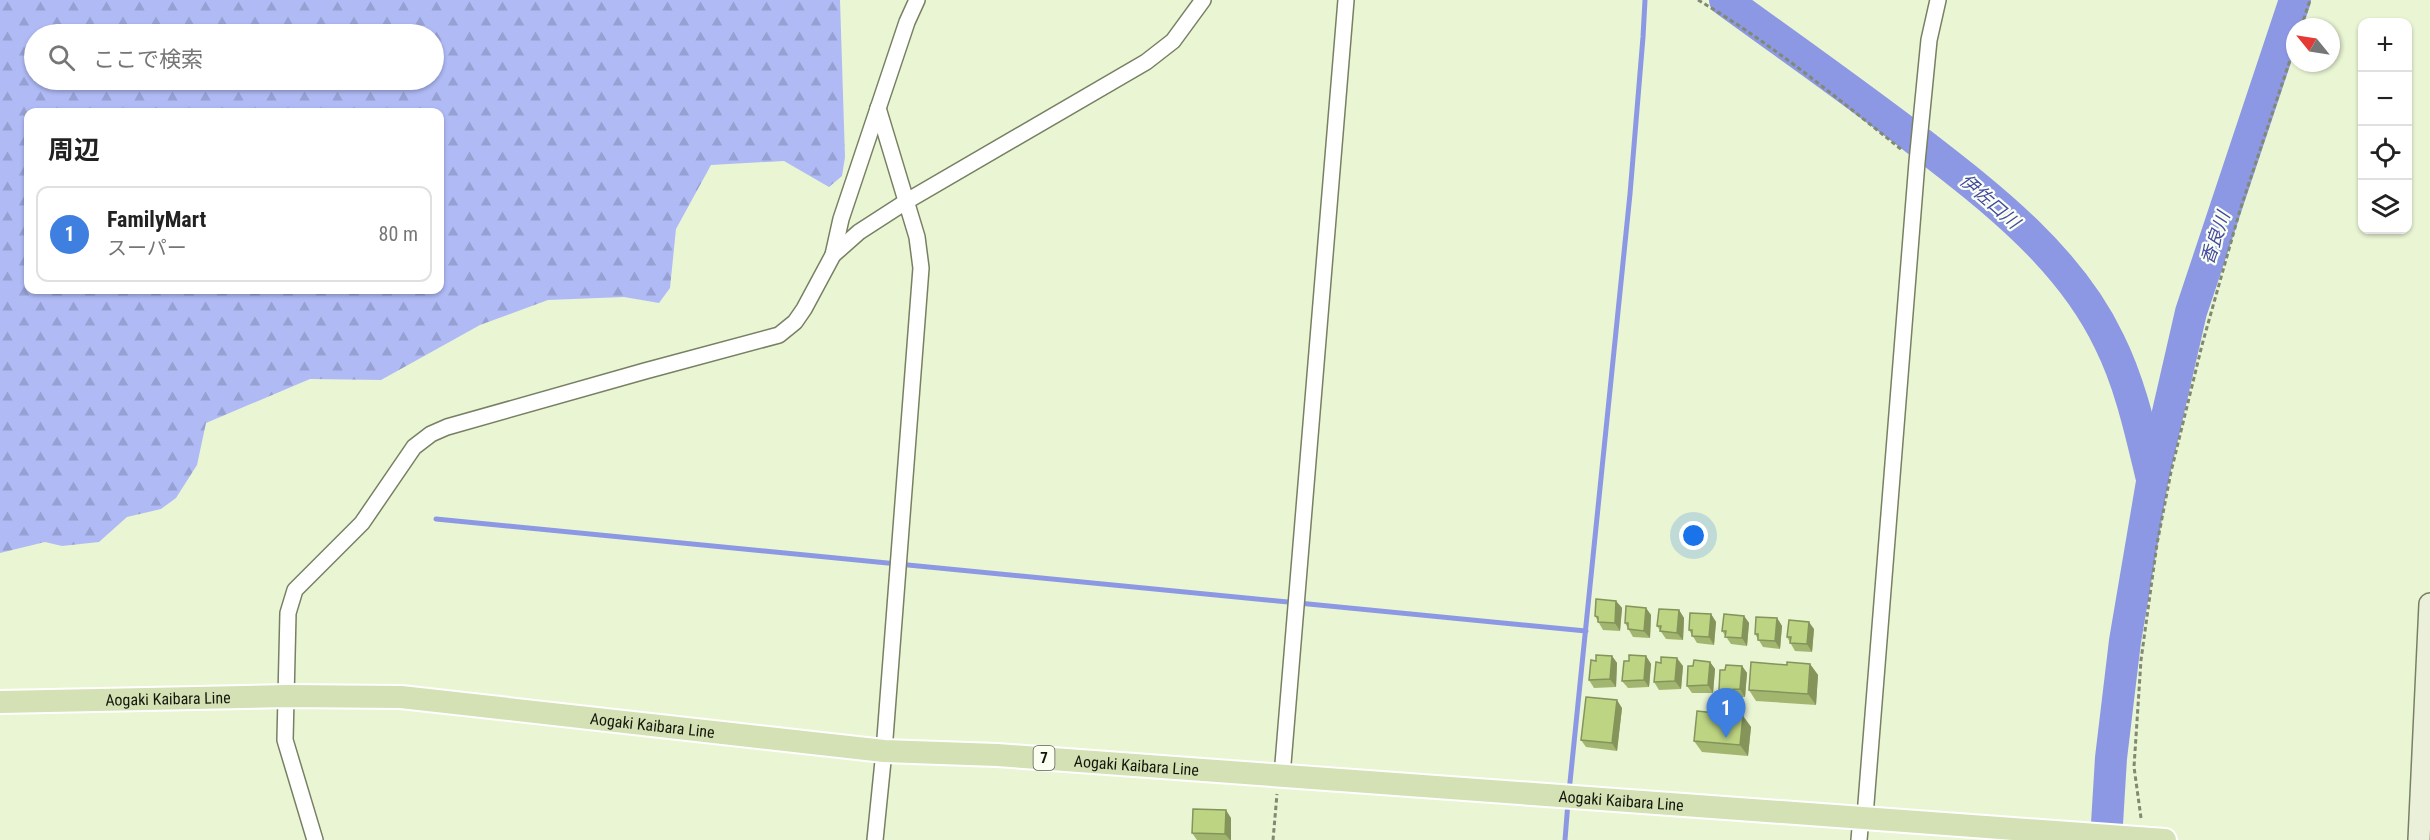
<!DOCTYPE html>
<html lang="ja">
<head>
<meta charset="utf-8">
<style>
  :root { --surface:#fff; --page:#f6f6f6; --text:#222; --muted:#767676; --line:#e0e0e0; --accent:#4f54cb }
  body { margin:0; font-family:"Roboto Condensed","Noto Sans JP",sans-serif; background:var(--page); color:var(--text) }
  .controls { position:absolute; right:18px; top:18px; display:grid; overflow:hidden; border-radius:12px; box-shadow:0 2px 4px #0004 }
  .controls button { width:54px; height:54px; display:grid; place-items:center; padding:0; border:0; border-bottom:2px solid var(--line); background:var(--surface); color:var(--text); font:30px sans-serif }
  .compass { position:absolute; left:2286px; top:18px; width:54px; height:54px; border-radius:50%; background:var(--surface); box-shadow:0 2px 4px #0004; rotate:300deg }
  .you { position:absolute; left:1694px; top:536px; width:21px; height:21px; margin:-15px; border:4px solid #fff; border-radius:50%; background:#1a73e8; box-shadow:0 0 0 9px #1a73e833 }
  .badge { display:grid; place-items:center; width:39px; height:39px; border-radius:50%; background:var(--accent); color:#fff; font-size:20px; font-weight:700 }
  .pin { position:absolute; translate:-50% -50px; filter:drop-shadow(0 2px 3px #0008) }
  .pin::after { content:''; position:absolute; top:32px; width:21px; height:18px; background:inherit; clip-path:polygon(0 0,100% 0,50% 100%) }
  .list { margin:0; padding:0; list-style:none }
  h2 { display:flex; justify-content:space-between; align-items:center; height:78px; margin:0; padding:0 24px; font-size:26px }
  h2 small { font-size:20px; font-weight:400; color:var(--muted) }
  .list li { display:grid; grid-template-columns:39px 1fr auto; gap:18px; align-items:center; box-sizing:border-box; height:96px; margin:0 12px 12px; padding:0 12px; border:2px solid var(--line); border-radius:12px }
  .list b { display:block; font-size:22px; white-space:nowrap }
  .list p { margin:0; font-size:20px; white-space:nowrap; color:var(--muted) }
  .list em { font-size:20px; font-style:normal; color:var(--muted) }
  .icon { flex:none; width:33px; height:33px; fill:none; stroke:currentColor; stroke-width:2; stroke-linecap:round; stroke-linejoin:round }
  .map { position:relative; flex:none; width:2430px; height:840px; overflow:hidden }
  .search { position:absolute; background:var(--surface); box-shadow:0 2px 4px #0004; left:24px; top:24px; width:420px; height:66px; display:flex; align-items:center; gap:15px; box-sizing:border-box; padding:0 21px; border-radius:33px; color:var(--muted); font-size:22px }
  .panel { position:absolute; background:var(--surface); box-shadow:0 2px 4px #0004; left:24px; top:108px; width:420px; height:186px; border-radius:12px }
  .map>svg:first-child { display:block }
</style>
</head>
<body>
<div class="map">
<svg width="2430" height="840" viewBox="0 0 2430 840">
  <defs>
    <pattern id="forest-firs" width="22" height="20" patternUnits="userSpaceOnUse" patternTransform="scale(1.5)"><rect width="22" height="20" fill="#b0bbf6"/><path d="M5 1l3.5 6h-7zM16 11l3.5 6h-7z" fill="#96a0d2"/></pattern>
  </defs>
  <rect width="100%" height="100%" fill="#eaf5d4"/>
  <path fill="url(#forest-firs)" fill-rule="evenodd" d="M0,0h840l5,157 -3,19 -13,11 -45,-26 -73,4 -35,64 -6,59 -11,15 -35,-6 -76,3 -68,25 -99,55 -71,-1 -104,44 -9,42 -21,33 -15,11 -34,8 -28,25 -37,4 -17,-4 -45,11zM34,34h400v46h-400zM28,112h412v178h-412z"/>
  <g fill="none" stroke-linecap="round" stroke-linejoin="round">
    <g stroke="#8c98e3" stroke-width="5">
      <polyline points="436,519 1586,631"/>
      <polyline points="1569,792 1630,194 1643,37 1645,0"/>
      <polyline points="1565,840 1568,802"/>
    </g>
    <g stroke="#8c98e3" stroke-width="32">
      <path d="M1725,0c66,48 133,95 198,145 70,54 147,114 186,196 21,42 31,88 42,134"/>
      <polyline points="2106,840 2111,758 2125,641 2152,482 2191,312 2295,0"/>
    </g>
    <g stroke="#778063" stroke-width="18">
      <g id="street">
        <polyline points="833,255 841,219 907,22 917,0"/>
        <polyline points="1282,776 1346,0"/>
        <polyline points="1865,816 1917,162 1929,40 1938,0"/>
        <polyline points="315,840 285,740 288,613 295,590 362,523 414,447 431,434 447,427 645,371 779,335 795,322 804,309 833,255 859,232 907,201 1146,62 1173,41 1203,0"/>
        <polyline points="875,840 884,751 921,268 917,237 878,108"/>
        <polyline points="1859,840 1861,817"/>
      </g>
    </g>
    <g stroke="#778063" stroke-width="24">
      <polyline id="secondary" points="2419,840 2430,604"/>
    </g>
    <g stroke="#fff" stroke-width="26">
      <g id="primary">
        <path id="s1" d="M0,702l286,-6 115,1 483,54 113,4 1168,85"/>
      </g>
    </g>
    <g stroke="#818972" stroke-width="3" stroke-dasharray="4.5 3" stroke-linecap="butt">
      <path d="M1698,0c73,43 138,97 204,150"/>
      <polyline points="2301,27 2310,0"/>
      <polyline points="2141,818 2134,767 2141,660 2157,544 2171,472 2202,345 2240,210 2295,45"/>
      <polyline points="1273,840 1277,794"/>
    </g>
    <use href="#street" stroke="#fff" stroke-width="15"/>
    <use href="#secondary" stroke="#eaf0da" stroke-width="21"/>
    <use href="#primary" stroke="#d4e1b5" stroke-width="22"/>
  </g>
  <g fill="#a3b670">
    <polygon points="1616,601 1622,608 1620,631 1603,630 1595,616"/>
    <polygon points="1646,608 1651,615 1650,638 1633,637 1625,623"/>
    <polygon points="1679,610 1684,618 1683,640 1666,639 1657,626"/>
    <polygon points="1711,614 1716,622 1714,645 1697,643 1689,630"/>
    <polygon points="1744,616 1749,623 1747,646 1731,644 1722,631"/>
    <polygon points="1777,618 1782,626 1780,649 1763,647 1755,634"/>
    <polygon points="1814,629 1812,652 1795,651 1787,637"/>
    <polygon points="1612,656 1617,663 1616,687 1594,688 1589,680"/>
    <polygon points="1646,656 1651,664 1649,687 1628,688 1622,681 1629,661"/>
    <polygon points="1710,662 1715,669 1713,693 1692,693 1687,686"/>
    <polygon points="1810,664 1818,675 1816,705 1756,701 1749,690 1787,665"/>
    <polygon points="1683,666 1681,689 1659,690 1654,682"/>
    <polygon points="1742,666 1747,673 1745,697 1724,697 1719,690 1725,670"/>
    <polygon points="1622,708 1617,751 1586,747 1581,740"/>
    <polygon points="1743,716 1751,727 1748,756 1702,752 1694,741"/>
    <polygon points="1231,818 1231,840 1197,840 1192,833"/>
  </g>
  <g fill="#84945b">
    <polygon points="1616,601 1622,608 1620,631 1615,623"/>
    <polygon points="1646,608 1651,615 1650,638 1644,631"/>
    <polygon points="1679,610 1684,618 1683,640 1677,633"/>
    <polygon points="1711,614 1716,622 1714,645 1709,637"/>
    <polygon points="1744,616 1749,623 1747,646 1742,638"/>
    <polygon points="1777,618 1782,626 1780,649 1775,641"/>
    <polygon points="1809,622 1814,629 1812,652 1807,644"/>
    <polygon points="1612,656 1617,663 1616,687 1610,679"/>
    <polygon points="1646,656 1651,664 1649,687 1644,680"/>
    <polygon points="1677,658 1683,666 1681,689 1675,681"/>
    <polygon points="1710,662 1715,669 1713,693 1708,685"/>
    <polygon points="1810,664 1818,675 1816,705 1808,694"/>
    <polygon points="1742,666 1747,673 1745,697 1740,689"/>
    <polygon points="1617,700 1622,708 1617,751 1612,743"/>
    <polygon points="1743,716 1751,727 1748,756 1740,745"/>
    <polygon points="1226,810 1231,818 1231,840 1230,840 1225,834"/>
  </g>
  <g fill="#bdd482" stroke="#84945b" stroke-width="1.5">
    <polygon points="1596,599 1616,601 1615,623 1598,622 1598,617 1595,616"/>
    <polygon points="1626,606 1646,608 1644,631 1628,629 1628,623 1625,623"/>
    <polygon points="1659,609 1679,610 1677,633 1660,631 1661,626 1657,626"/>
    <polygon points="1690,613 1711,614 1709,637 1692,636 1692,630 1689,630"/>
    <polygon points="1724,614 1744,616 1742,638 1725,637 1726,631 1722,631"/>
    <polygon points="1756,617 1777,618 1775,641 1758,640 1758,634 1755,634"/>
    <polygon points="1789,620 1809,622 1807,644 1790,643 1791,637 1787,637"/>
    <polygon points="1596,655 1612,656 1610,679 1589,680 1591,660 1596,661"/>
    <polygon points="1629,655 1646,656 1644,680 1622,681 1624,661 1629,661"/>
    <polygon points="1661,657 1677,658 1675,681 1654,682 1656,662 1661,663"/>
    <polygon points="1694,660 1710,662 1708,685 1687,686 1688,666 1693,666"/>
    <polygon points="1751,662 1787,665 1787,662 1810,664 1808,694 1749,690"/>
    <polygon points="1726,665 1742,666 1740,689 1719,690 1720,670 1725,670"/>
    <polygon points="1586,697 1617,700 1612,743 1581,740"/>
    <polygon points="1697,711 1743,716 1740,745 1694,741"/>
    <polygon points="1193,809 1226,810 1225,834 1192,833"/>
  </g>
  <g text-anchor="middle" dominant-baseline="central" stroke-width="4.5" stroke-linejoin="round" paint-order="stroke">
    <rect fill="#fbfff2" stroke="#595d50" stroke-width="1.5" x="1033.5" y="746" width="21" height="24" rx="4.5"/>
    <g font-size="15" font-weight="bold" fill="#14170b">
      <text x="1044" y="758">7</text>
    </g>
    <g font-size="16" fill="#14170b" stroke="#fbfff2">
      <text stroke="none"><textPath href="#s1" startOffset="168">Aogaki Kaibara Line</textPath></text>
      <text stroke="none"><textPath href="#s1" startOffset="654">Aogaki Kaibara Line</textPath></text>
      <text stroke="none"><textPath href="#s1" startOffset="1140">Aogaki Kaibara Line</textPath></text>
      <text stroke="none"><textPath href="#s1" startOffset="1626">Aogaki Kaibara Line</textPath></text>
    </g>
    <g font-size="18" font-style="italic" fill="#434aa2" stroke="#fbfff2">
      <text transform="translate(1990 201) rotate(41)">伊佐口川</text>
      <text transform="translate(2215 238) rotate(-71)">香良川</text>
    </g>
  </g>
</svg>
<div class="controls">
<button>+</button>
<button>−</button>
<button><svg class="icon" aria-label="locate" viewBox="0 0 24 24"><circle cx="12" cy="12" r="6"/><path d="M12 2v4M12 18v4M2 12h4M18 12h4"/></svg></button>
<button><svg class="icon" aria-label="layers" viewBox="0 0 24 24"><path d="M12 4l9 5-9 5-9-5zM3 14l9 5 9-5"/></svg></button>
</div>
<svg class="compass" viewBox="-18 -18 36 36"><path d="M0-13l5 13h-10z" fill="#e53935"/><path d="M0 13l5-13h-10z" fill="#767676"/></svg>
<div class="you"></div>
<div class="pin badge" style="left:1726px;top:738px;background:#3f7fe0">1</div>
<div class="search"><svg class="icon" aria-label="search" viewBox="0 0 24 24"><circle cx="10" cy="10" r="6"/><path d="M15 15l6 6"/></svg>ここで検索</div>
<section class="panel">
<h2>周辺<small></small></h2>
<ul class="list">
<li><span class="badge" style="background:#3f7fe0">1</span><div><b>FamilyMart</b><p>スーパー</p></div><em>80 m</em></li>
</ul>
</section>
</div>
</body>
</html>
